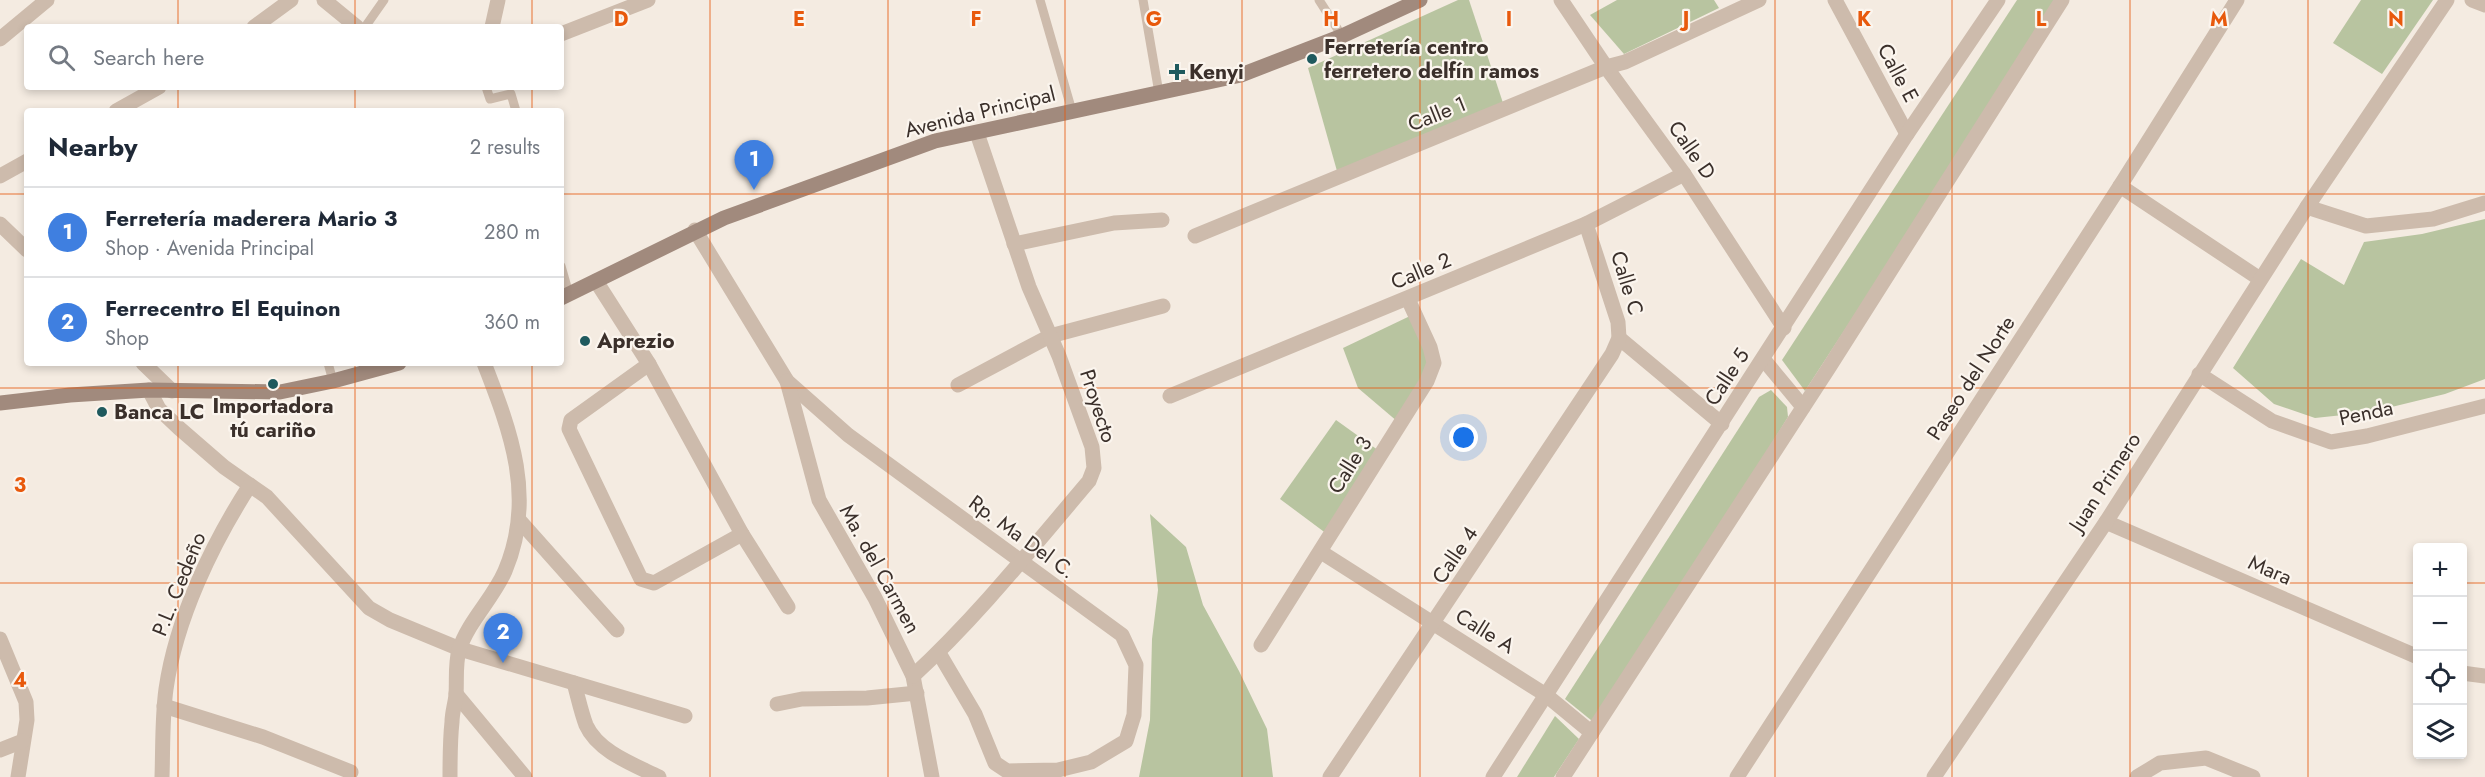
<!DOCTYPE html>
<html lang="en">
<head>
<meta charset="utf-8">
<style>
  :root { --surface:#fff; --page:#f6f6f7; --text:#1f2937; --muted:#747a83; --line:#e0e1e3; --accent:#d93025 }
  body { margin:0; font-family:Jost,sans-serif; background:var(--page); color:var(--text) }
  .controls { position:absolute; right:18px; bottom:18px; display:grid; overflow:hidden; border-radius:6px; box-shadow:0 3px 9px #0003 }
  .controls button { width:54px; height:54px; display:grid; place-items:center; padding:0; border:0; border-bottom:2px solid var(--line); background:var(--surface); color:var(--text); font:30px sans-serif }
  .you { position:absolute; left:1464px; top:438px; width:21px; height:21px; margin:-15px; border:4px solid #fff; border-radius:50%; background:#1a73e8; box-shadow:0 0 0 9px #1a73e833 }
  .badge { display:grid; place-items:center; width:39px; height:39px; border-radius:50%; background:var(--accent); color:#fff; font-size:20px; font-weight:700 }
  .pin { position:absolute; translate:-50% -50px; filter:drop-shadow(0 2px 3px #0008) }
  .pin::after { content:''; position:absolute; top:32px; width:21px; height:18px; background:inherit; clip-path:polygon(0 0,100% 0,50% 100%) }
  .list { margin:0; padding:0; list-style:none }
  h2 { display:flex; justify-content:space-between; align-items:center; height:78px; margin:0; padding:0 24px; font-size:26px }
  h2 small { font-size:20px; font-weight:400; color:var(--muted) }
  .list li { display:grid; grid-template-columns:39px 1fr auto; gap:18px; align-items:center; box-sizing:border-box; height:90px; padding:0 24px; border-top:2px solid var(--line) }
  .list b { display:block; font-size:22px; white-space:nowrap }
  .list p { margin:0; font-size:20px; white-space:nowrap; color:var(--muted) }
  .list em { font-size:20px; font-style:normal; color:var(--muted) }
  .icon { flex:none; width:33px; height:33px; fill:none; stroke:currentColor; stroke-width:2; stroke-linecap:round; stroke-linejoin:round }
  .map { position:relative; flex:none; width:2485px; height:777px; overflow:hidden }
  .search { position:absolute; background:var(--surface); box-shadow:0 3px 9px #0003; left:24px; top:24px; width:540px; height:66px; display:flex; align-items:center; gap:15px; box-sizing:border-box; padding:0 21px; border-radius:6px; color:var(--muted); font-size:22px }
  .panel { position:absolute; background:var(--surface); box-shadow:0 3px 9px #0003; left:24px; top:108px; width:540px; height:258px; border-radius:6px }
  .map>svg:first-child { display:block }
</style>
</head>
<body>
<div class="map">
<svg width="2485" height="777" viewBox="0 0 2485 777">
  <rect width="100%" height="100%" fill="#f4ebe1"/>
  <g fill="#b8c4a0">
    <polygon points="1458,0 1469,0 1503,103 1337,171 1308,68"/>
    <polygon points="1617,0 1714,0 1719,8 1624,54 1590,15"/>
    <polygon points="2017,0 2059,0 1805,391 1782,360"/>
    <polygon points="2361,0 2433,0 2382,74 2333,43"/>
    <polygon points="2485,219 2485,379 2445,394 2371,412 2315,418 2274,404 2233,368 2301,259 2344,285 2364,242 2422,234"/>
    <polygon points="1410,316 1433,364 1398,422 1358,388 1343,348"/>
    <polygon points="1771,390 1787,407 1788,417 1597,725 1565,699 1759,397"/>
    <polygon points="1336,420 1382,453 1327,534 1280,499"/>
    <polygon points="1150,514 1186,547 1203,605 1239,671 1267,729 1273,777 1139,777 1150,720 1152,639 1158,590"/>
    <polygon points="1555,716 1579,739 1554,777 1517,777"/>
  </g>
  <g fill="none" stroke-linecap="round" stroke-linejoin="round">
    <g stroke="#cdbbac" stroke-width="9">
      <polyline points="1040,0 1072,111"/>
      <polyline points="1143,0 1159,93"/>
      <polyline points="1319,0 1342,36"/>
      <polyline points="365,27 384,0"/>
      <polyline points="486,87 490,99 511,94 516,111"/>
      <polyline points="561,266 569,294"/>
      <polyline points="328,363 333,381"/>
    </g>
    <g stroke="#cdbbac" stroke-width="15">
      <polyline points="324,0 357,27"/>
      <polyline points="1561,0 1606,67 1684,174 1784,328"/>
      <polyline points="1835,0 1907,134"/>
      <polyline points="2472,0 2485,5"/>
      <polyline points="254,27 291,0"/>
      <polyline points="492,27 498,0"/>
      <polyline points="561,34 648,0"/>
      <polyline points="0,39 47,0"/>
      <polyline points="116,111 159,87"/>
      <polyline points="0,176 27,161"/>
      <polyline points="2120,186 2260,279"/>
      <polyline points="2307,207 2366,226 2433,219 2485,203"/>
      <polyline points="0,224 27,250"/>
      <polyline points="695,230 787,381 848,435 1122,635 1136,665 1134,715 1126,741 1091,762 1058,770 1007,771 995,763 975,714 939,653"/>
      <polyline points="1195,236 1606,67 1625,62 1759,0"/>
      <polyline points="1014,244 1114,223 1162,220"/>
      <polyline points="596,281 649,364 742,534 788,607"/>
      <polyline points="1619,338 1722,424"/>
      <polyline points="1764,360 1803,407"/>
      <polyline points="143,363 172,391"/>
      <polyline points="649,364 571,420 569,429 641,579 654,583 742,534"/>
      <polyline points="2199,374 2272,421 2331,442 2367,436 2485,406"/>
      <polyline points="787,381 819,500 875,598 913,676 932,777"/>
      <polyline points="958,385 1050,336 1163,306"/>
      <polyline points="149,390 159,409 179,428 224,467 267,497 369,608 390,620 460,649 685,716"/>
      <polyline points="1170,396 1586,224 1684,174"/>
      <polyline points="519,520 617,630"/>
      <polyline points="2106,522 2418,657"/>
      <polyline points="1321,552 1546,695 1592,733"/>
      <polyline points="0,639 26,702 27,720 18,777"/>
      <polyline points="1261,645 1427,381 1434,363 1430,347 1408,299"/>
      <polyline points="2462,673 2485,676"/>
      <path d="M913,676c64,-59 119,-128 176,-195l5,-13 -2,-21 -33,-91 -30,-69 -52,-154"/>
      <path d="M574,683c4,14 7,29 12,42 12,27 49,40 73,52"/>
      <polyline points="456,694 525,777"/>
      <polyline points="777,704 802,699 867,698 917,693"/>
      <polyline points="164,706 263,737 351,772"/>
      <polyline points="0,750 23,741"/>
      <path d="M162,777c1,-29 0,-59 4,-88 10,-70 46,-145 84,-204"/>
      <path d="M450,777c0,-18 0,-37 2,-55 0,-9 3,-18 4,-27 1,-16 -1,-30 3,-45 10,-30 34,-51 46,-79 31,-73 6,-139 -21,-208"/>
      <polyline points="1330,777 1612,354 1619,338 1618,322 1586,224"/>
      <polyline points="1493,777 1907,134 1998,0"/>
      <polyline points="1563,777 1830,366 2062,0"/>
      <polyline points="1737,777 2120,186 2237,0"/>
      <polyline points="1934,777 2106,522 2307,207 2447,0"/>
      <polyline points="2137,777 2160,763 2206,758 2253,777"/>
    </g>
    <g stroke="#a18a7d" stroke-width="15">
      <polyline points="561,298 724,218 935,141 1241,75 1342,36 1420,0"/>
      <polyline points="0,403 70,395 149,390 280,392 333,381 399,363"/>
    </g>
  </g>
  <path fill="none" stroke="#e8590c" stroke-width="1.5" stroke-opacity="0.55" d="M178,0v27M355,0v27M532,0v27M710,0v777M888,0v777M1065,0v777M1242,0v777M1420,0v777M1598,0v777M1775,0v777M1952,0v777M2130,0v777M2308,0v777M178,87v24M355,87v24M532,87v24M0,194h27M561,194h1924M178,363v414M355,363v414M532,363v414M0,388h2485M0,583h2418M2462,583h23"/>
  <g fill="#1f5a5e" stroke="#fbf5ee" stroke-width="2">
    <circle cx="1312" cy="59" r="6"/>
    <path d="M1174 63h6v6h6v6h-6v6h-6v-6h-6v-6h6z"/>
    <circle cx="585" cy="341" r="6"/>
    <circle cx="273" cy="384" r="6"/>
    <circle cx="102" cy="412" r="6"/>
  </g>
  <g text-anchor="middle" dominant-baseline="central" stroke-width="4.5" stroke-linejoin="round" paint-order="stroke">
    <g font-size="21" font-weight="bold" fill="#3b302b" stroke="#fbf5ee" text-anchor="start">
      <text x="1324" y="47">Ferretería centro<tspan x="1324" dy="24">ferretero delfín ramos</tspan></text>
      <text x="1189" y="72">Kenyi</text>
      <text x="597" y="341">Aprezio</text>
      <text x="273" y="406" text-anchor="middle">Importadora<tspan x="273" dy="24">tú cariño</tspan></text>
      <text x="114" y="412">Banca LC</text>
    </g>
    <g font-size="21" fill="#3b302b" stroke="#fbf5ee">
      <text transform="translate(1898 73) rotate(62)">Calle E</text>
      <text transform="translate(980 112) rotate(-14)">Avenida Principal</text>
      <text transform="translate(1437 114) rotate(-22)">Calle 1</text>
      <text transform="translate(1692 150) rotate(55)">Calle D</text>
      <text transform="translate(1421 271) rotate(-23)">Calle 2</text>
      <text transform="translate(1627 283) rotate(73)">Calle C</text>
      <text transform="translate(1727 377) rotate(-57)">Calle 5</text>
      <text transform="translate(1971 378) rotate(-57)">Paseo del Norte</text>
      <text transform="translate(1098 406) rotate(72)">Proyecto</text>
      <text transform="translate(2366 413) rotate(-12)">Penda</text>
      <text transform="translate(1350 465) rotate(-58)">Calle 3</text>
      <text transform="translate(2105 482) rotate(-57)">Juan Primero</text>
      <text transform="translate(1022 537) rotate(36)">Rp. Ma Del C.</text>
      <text transform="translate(1455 555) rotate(-56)">Calle 4</text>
      <text transform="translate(880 569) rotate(61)">Ma. del Carmen</text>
      <text transform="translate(2270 570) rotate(23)">Mara</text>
      <text transform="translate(179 584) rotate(-68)">P.L. Cedeño</text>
      <text transform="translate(1485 631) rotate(32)">Calle A</text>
    </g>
  </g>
  <g font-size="20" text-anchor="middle" font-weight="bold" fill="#e8590c" stroke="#fbf5ee" stroke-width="4.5" stroke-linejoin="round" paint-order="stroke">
    <text x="621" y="26">D</text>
    <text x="799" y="26">E</text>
    <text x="976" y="26">F</text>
    <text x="1154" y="26">G</text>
    <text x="1331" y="26">H</text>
    <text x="1509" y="26">I</text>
    <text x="1686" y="26">J</text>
    <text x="1864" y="26">K</text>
    <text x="2041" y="26">L</text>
    <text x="2219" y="26">M</text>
    <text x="2396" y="26">N</text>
    <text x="20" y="492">3</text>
    <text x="20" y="687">4</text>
  </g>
</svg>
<div class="controls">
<button>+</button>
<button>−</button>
<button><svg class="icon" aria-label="locate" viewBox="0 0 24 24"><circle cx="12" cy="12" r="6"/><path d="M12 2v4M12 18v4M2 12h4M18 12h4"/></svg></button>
<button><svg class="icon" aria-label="layers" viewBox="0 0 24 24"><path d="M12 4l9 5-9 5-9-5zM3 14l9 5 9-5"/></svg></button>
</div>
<div class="you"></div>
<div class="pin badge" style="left:754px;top:190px;background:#3f7fe0">1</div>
<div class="pin badge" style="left:503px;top:663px;background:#3f7fe0">2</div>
<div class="search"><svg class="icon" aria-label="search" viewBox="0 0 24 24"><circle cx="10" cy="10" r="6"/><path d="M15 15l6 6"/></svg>Search here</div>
<section class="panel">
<h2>Nearby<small>2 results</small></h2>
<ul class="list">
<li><span class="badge" style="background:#3f7fe0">1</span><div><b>Ferretería maderera Mario 3</b><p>Shop · Avenida Principal</p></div><em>280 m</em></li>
<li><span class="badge" style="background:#3f7fe0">2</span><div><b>Ferrecentro El Equinon</b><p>Shop</p></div><em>360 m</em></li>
</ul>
</section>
</div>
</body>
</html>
